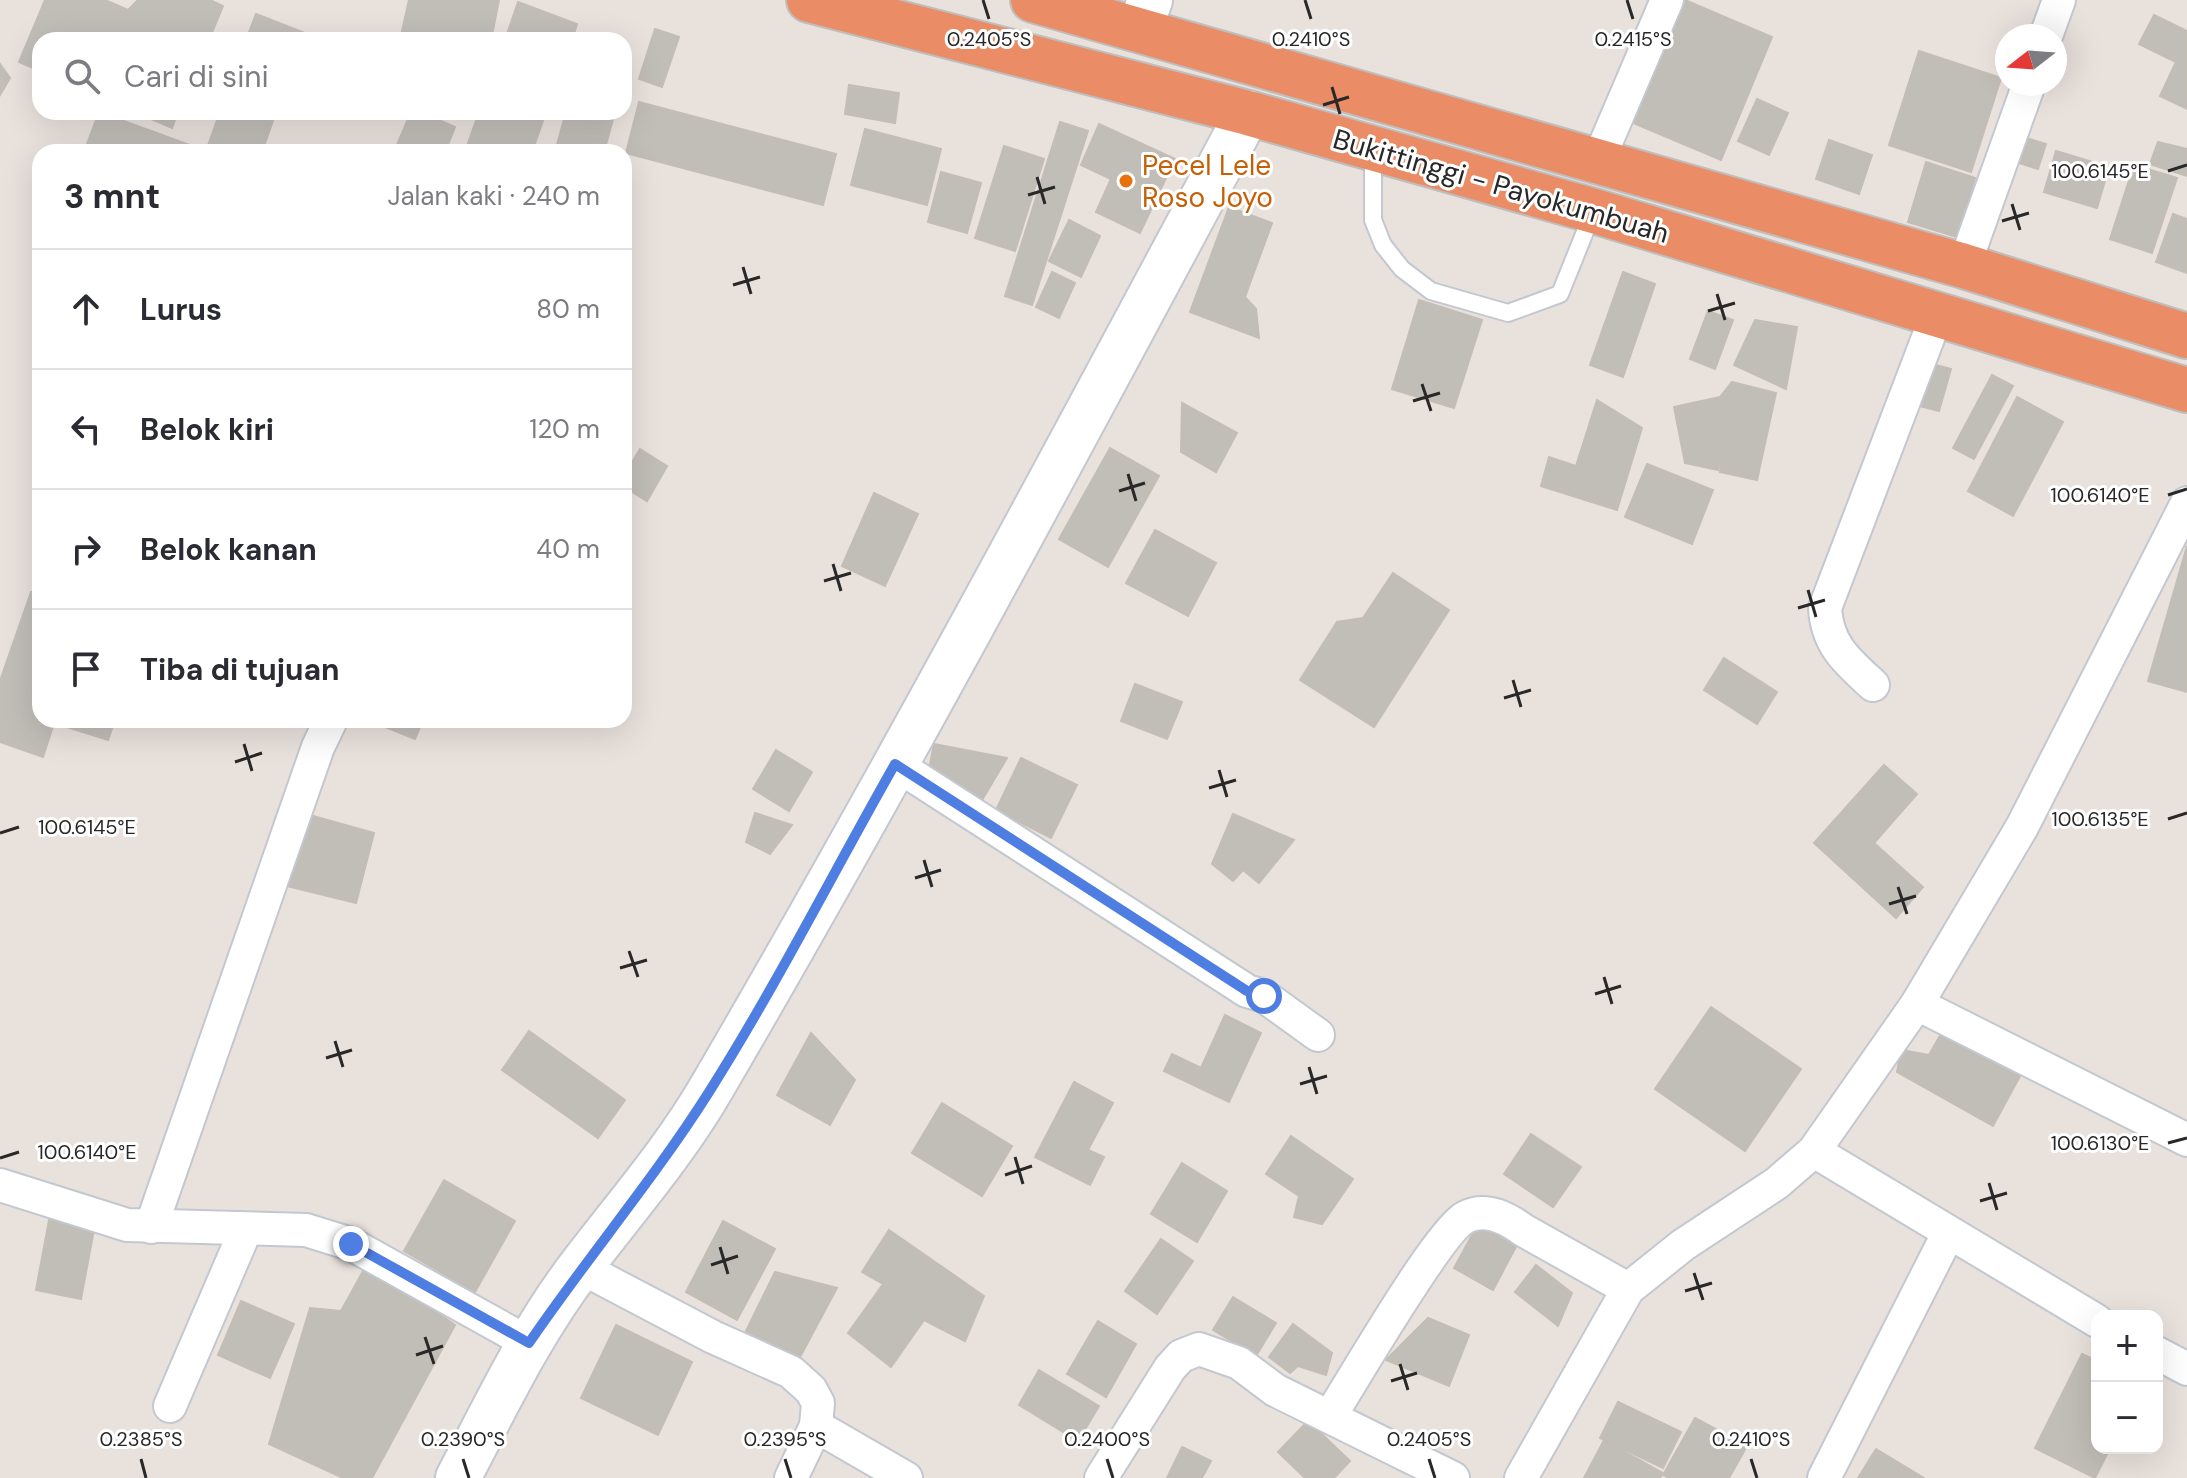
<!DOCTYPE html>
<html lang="id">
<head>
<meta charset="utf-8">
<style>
  :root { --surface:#fff; --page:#f7f7f7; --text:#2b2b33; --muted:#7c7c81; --line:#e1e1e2 }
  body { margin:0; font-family:"DM Sans",sans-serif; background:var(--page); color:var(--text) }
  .controls { position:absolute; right:24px; bottom:24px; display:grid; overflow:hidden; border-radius:16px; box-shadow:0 8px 32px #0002 }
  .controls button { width:72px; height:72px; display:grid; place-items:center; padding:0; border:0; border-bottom:2px solid var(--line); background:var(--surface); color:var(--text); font:40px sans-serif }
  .compass { position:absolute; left:1995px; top:24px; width:72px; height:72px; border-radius:50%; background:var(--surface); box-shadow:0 8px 32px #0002; rotate:253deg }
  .stop { position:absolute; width:24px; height:24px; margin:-18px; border:6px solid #4f7ee3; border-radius:50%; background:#fff }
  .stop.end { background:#4f7ee3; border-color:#fff; box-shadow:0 2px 8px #0008 }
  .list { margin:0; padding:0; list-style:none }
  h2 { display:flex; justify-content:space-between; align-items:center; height:104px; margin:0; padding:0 32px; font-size:34px }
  h2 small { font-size:26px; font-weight:400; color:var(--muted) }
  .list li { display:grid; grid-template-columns:52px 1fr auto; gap:24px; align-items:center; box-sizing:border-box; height:120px; padding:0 32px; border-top:2px solid var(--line) }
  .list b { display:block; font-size:30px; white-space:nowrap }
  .list em { font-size:26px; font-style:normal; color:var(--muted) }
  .icon { flex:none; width:44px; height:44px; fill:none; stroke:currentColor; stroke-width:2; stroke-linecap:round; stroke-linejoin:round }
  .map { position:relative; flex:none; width:2187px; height:1478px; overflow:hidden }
  .search { position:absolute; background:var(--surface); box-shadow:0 8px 32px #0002; left:32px; top:32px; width:600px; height:88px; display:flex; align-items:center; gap:20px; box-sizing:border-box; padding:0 28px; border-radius:24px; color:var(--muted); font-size:30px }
  .panel { position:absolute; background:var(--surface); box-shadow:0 8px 32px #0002; left:32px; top:144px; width:600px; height:584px; border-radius:24px }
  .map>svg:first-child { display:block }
</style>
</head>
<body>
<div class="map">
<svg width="2187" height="1478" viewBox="0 0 2187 1478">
  <rect width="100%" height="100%" fill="#e9e1dc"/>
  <g fill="#c1bdb7" stroke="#c4bdb6" stroke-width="2">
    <polygon points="45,0 105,0 128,10 138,0 210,0 223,6 209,40 40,40 40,71 19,62"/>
    <polygon points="409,0 499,0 491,40 400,40"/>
    <polygon points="1675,0 1685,0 1772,37 1721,160 1626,120"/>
    <polygon points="518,2 577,24 572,40 505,40"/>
    <polygon points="256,14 305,33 302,40 246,40"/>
    <polygon points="2154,15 2187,31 2187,109 2160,96 2176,62 2139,44"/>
    <polygon points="655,29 679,37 662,87 639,79"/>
    <polygon points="1919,51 2001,78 1971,172 1889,145"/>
    <polygon points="0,64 10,78 0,95"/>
    <polygon points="849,85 899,93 895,123 845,114"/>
    <polygon points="1757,99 1788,113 1769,155 1738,141"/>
    <polygon points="639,102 836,154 823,205 626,153"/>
    <polygon points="99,112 206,151 220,112 276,112 262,152 84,152"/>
    <polygon points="135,112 178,112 172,128"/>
    <polygon points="411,112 421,112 455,127 445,152 394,152"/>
    <polygon points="479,112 546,112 532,152 465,152"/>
    <polygon points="566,112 615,112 604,152 555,152"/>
    <polygon points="1060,122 1088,131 1032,305 1005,296"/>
    <polygon points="1099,124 1175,159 1140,233 1096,212 1111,179 1081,165"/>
    <polygon points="865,129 941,149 927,205 851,185"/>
    <polygon points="2023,137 2046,144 2038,169 2016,162"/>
    <polygon points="1829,140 1872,155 1859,194 1816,179"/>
    <polygon points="2158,142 2187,149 2187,176 2150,164"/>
    <polygon points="1004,146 1044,159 1015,251 975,238"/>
    <polygon points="2056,151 2109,167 2097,208 2044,192"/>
    <polygon points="1926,162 1975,178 1957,237 1908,222"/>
    <polygon points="2134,165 2177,178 2152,253 2110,239"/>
    <polygon points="941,172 981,183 967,233 928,222"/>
    <polygon points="1229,207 1272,223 1245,297 1256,309 1259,338 1190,312"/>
    <polygon points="2173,214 2187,219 2187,273 2156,262"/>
    <polygon points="1069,220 1100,236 1081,277 1049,261"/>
    <polygon points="1052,272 1075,283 1059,318 1036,307"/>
    <polygon points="1623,272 1655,284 1623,377 1590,365"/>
    <polygon points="1419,300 1482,320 1454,408 1392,389"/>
    <polygon points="1708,311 1733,320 1715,369 1690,359"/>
    <polygon points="1755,320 1797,327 1786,389 1734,365"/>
    <polygon points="1928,363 1951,369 1939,411 1916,405"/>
    <polygon points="1992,375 2013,386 1974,459 1953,448"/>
    <polygon points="1732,382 1776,393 1757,480 1720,472 1726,434 1718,470 1685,463 1674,407 1720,397"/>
    <polygon points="2017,397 2063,422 2013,516 1968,491"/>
    <polygon points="1597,400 1642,428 1617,510 1541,486 1549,457 1576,466"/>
    <polygon points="1182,403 1237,433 1216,472 1181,452"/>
    <polygon points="1110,448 1159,476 1108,567 1059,539"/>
    <polygon points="640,449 667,466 647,501 624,487 624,476"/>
    <polygon points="1647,464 1713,490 1692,544 1625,517"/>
    <polygon points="874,493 918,514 885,586 842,566"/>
    <polygon points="1155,530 1216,563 1188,616 1126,583"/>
    <polygon points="2187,546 2187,692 2148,681"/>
    <polygon points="1393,573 1449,610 1374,727 1300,680 1337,622 1363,618"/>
    <polygon points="31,592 40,595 40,720 55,720 43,757 0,742 0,681"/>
    <polygon points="1724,658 1777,692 1757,724 1704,690"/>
    <polygon points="1135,684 1182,702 1167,739 1121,721"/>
    <polygon points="66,720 115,720 108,740 64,726"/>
    <polygon points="368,720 423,720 415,739"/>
    <polygon points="934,744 1007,758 979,805 928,774"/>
    <polygon points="776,750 812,772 789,811 753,789"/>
    <polygon points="1021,758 1077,785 1051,838 996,810"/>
    <polygon points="1884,765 1917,794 1874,843 1923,887 1896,918 1814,843"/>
    <polygon points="755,813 792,825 770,854 746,842"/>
    <polygon points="306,814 374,833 356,903 287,886"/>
    <polygon points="1233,814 1294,840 1259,883 1243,870 1233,881 1212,864"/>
    <polygon points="1711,1007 1801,1069 1745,1151 1655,1089"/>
    <polygon points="1225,1015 1261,1033 1229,1102 1164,1071 1172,1054 1201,1068"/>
    <polygon points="1947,1023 2025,1067 1993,1126 1897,1072 1901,1050 1929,1055"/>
    <polygon points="529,1031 625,1100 598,1138 502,1070"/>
    <polygon points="811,1033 855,1080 830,1125 777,1095"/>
    <polygon points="1074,1082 1113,1103 1088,1150 1104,1157 1090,1185 1035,1157"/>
    <polygon points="942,1103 1012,1146 982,1196 912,1153"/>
    <polygon points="1531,1134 1581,1167 1553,1207 1504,1174"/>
    <polygon points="1291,1136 1353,1179 1322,1224 1294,1217 1299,1196 1266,1174"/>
    <polygon points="1182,1163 1227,1191 1197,1242 1151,1214"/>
    <polygon points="444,1180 515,1221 475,1292 404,1251"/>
    <polygon points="50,1215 95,1224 81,1299 36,1290"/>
    <polygon points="1480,1220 1519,1241 1493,1290 1454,1268"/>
    <polygon points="723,1221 775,1249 737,1320 686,1292"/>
    <polygon points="889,1230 984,1296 965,1341 924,1320 891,1367 848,1333 883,1284 862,1272"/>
    <polygon points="1161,1239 1193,1261 1157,1314 1125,1291"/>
    <polygon points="367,1264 455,1325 372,1478 343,1478 269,1444 310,1308 341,1311"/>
    <polygon points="1536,1265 1572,1293 1558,1326 1515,1292"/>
    <polygon points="775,1272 837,1288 799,1359 746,1331"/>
    <polygon points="1233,1297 1276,1323 1256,1356 1213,1330"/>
    <polygon points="241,1301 294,1324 270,1378 218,1355"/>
    <polygon points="1428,1318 1469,1335 1449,1386 1386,1360"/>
    <polygon points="1098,1321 1136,1344 1106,1397 1067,1374"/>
    <polygon points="1293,1324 1332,1353 1326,1375 1298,1366 1290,1373 1269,1357"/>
    <polygon points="616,1325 692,1362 658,1435 581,1398"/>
    <polygon points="2082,1354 2097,1361 2097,1448 2110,1448 2095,1478 2035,1448"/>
    <polygon points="1039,1370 1099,1406 1078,1441 1019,1405"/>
    <polygon points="1618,1402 1681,1432 1663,1468 1600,1438"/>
    <polygon points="1695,1418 1747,1446 1729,1478 1669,1478 1663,1475"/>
    <polygon points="1308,1421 1350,1461 1334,1478 1305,1478 1278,1452"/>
    <polygon points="1604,1440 1663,1473 1660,1478 1584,1478"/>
    <polygon points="1182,1447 1211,1461 1202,1478 1167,1478"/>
    <polygon points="1876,1449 1924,1478 1858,1478"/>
  </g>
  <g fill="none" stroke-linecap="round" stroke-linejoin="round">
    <g stroke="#c3c8d0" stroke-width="20">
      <polyline id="lane" points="1373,149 1373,220 1383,245 1402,269 1431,291 1508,313 1560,294 1593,212"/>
    </g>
    <g stroke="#c3c8d0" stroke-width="36">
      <g id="street">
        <polyline points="2046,36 2059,0"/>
        <polyline points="1598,161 1667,0"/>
        <polyline points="1964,266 2029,84"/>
        <path d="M1873,685c-26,-24 -46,-40 -48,-77l111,-291"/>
        <polyline points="895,764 1247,991 1264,996 1318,1035"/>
        <polyline points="1917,1004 2187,1140"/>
        <polyline points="1814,1151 2097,1321"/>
        <polyline points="0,1185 127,1225 306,1230 351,1244 529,1343"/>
        <polyline points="151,1227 318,747 331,720"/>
        <polyline points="580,1267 713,1337 791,1372 811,1390 818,1403 816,1426 906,1478"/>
        <polyline points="2157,1353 2187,1369"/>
        <polyline points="170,1406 246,1229"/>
        <path d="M1330,1416c22,-34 110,-187 136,-199 20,-10 41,1 57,13l105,59"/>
        <polyline points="791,1478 816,1426"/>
        <polyline points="1101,1478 1170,1368 1181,1356 1199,1349 1239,1363 1275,1390 1453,1478"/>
        <polyline points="1521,1478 1628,1289 1683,1245 1777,1183 1814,1151 1917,1004 2022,827 2187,503"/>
        <polyline points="1824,1478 1948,1234"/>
      </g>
    </g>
    <g stroke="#c3c8d0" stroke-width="48">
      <g id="secondary">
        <polyline points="1140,28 1150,0"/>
        <path d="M458,1478c38,-72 73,-147 123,-212 45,-59 94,-115 131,-179 187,-320 361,-647 536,-974"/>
      </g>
    </g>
    <g stroke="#bebebe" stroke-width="48">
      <g id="highway">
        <polyline points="809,0 1248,113 1594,211 2187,390"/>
        <polyline points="1033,0 1964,266 2187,336"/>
      </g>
    </g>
    <use href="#lane" stroke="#fff" stroke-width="16"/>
    <use href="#street" stroke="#fff" stroke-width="32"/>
    <use href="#secondary" stroke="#fff" stroke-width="44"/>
    <use href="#highway" stroke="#ea8d66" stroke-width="44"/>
  </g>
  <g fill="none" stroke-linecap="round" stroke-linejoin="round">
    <path stroke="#4f7ee3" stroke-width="10" d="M351,1244l178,99c58,-85 125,-164 180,-251 67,-106 124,-219 186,-328l352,227 17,5"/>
  </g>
  <path fill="none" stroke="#282828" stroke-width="3" d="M983,0l6,19M1305,0l6,19M1627,0l6,19M1332,87l8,27M1323,105l26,-8M2168,171l19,-6M1037,177l8,27M1028,195l27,-8M2012,204l8,26M2002,221l27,-8M743,267l8,27M733,285l27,-8M1717,294l8,26M1708,311l27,-8M1422,384l9,27M1413,401l27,-8M1128,474l8,27M1119,491l26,-8M2168,495l19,-6M833,564l8,27M824,581l27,-8M1808,590l8,27M1798,608l27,-8M1513,680l8,27M1504,698l27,-8M244,744l8,27M235,762l27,-9M1219,770l8,27M1209,788l27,-8M2168,819l19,-6M0,833l19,-6M924,860l8,27M915,878l26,-8M1898,887l9,27M1889,904l27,-8M629,951l9,26M620,968l27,-8M1604,977l8,27M1595,994l26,-8M335,1041l8,26M326,1058l26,-8M1309,1067l8,27M1300,1084l27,-8M2168,1143l19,-5M1015,1157l8,27M0,1158l19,-6M1005,1175l27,-9M1989,1183l8,27M1980,1201l27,-8M720,1247l8,27M711,1265l27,-9M1694,1273l9,27M1685,1291l27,-8M425,1337l9,27M416,1355l27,-9M1400,1364l8,26M1391,1381l26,-8M141,1459l5,19M463,1459l6,19M785,1459l6,19M1107,1459l6,19M1429,1459l6,19M1751,1459l6,19"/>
  <circle fill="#e8710a" stroke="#fff" stroke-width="3" cx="1126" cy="181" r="8"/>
  <g text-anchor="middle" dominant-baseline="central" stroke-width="6" stroke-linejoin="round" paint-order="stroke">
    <g font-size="28" fill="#c56008" stroke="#fff" text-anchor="start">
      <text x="1142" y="165">Pecel Lele<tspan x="1142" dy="32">Roso Joyo</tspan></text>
    </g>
    <g font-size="28" fill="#282828" stroke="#fff">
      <text transform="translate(1501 186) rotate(16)">Bukittinggi - Payokumbuah</text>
    </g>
  </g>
  <g font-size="20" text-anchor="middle" fill="#282828" stroke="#fff" stroke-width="6" stroke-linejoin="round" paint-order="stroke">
    <text x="989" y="46">0.2405°S</text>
    <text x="1311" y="46">0.2410°S</text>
    <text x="1633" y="46">0.2415°S</text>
    <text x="2100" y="178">100.6145°E</text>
    <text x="2100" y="502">100.6140°E</text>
    <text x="2100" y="826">100.6135°E</text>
    <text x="87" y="834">100.6145°E</text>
    <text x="2100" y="1150">100.6130°E</text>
    <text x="87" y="1159">100.6140°E</text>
    <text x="141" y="1446">0.2385°S</text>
    <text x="463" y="1446">0.2390°S</text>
    <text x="785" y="1446">0.2395°S</text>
    <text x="1107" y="1446">0.2400°S</text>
    <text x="1429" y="1446">0.2405°S</text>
    <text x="1751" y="1446">0.2410°S</text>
  </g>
</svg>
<div class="controls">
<button>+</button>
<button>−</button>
</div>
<svg class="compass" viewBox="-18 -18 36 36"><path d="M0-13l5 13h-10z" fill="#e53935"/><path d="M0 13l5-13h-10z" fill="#7c7c81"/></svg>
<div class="stop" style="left:1264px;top:996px"></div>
<div class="stop end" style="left:351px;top:1244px"></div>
<div class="search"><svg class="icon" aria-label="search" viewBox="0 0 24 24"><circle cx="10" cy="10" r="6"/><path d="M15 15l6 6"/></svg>Cari di sini</div>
<section class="panel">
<h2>3 mnt<small>Jalan kaki · 240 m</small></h2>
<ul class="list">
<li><svg class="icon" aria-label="ahead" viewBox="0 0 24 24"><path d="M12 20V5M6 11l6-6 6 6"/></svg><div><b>Lurus</b></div><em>80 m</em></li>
<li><svg class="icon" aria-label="left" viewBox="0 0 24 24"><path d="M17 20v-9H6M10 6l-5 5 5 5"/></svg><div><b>Belok kiri</b></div><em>120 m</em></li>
<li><svg class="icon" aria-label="right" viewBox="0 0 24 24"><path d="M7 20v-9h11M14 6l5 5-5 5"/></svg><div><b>Belok kanan</b></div><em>40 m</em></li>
<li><svg class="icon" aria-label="arrive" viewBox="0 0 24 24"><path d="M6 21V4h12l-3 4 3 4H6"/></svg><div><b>Tiba di tujuan</b></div></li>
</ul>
</section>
</div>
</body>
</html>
